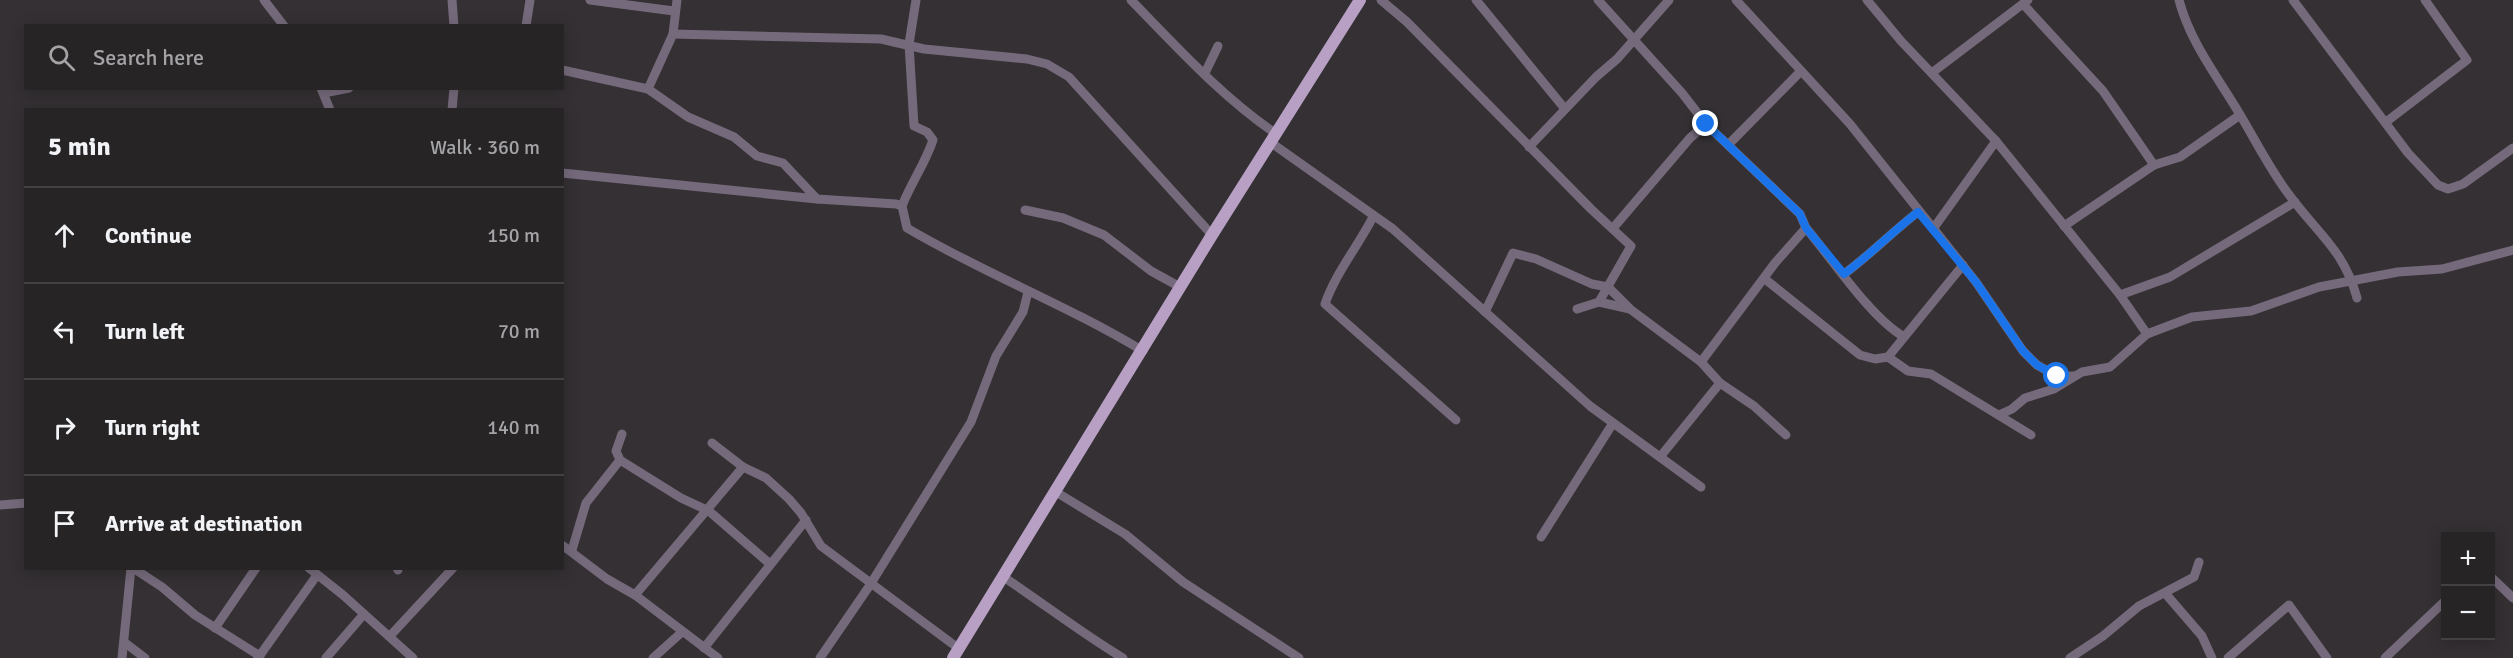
<!DOCTYPE html>
<html lang="en">
<head>
<meta charset="utf-8">
<style>
  :root { --surface:#272426; --page:#2f2c2e; --text:#f1f3f6; --muted:#a4a4a7; --line:#434143 }
  body { margin:0; font-family:Signika,sans-serif; background:var(--page); color:var(--text) }
  .controls { position:absolute; right:18px; bottom:18px; display:grid; overflow:hidden; border-radius:0px; box-shadow:0 3px 15px #0003 }
  .controls button { width:54px; height:54px; display:grid; place-items:center; padding:0; border:0; border-bottom:2px solid var(--line); background:var(--surface); color:var(--text); font:30px sans-serif }
  .stop { position:absolute; width:18px; height:18px; margin:-14px; border:4px solid #1a73e8; border-radius:50%; background:#fff }
  .stop.end { background:#1a73e8; border-color:#fff; box-shadow:0 2px 6px #0008 }
  .list { margin:0; padding:0; list-style:none }
  h2 { display:flex; justify-content:space-between; align-items:center; height:78px; margin:0; padding:0 24px; font-size:26px }
  h2 small { font-size:20px; font-weight:400; color:var(--muted) }
  .list li { display:grid; grid-template-columns:39px 1fr auto; gap:18px; align-items:center; box-sizing:border-box; height:96px; padding:0 24px; border-top:2px solid var(--line) }
  .list b { display:block; font-size:22px; white-space:nowrap }
  .list em { font-size:20px; font-style:normal; color:var(--muted) }
  .icon { flex:none; width:33px; height:33px; fill:none; stroke:currentColor; stroke-width:2; stroke-linecap:round; stroke-linejoin:round }
  .map { position:relative; flex:none; width:2513px; height:658px; overflow:hidden }
  .search { position:absolute; background:var(--surface); box-shadow:0 3px 15px #0003; left:24px; top:24px; width:540px; height:66px; display:flex; align-items:center; gap:15px; box-sizing:border-box; padding:0 21px; border-radius:0px; color:var(--muted); font-size:22px }
  .panel { position:absolute; background:var(--surface); box-shadow:0 3px 15px #0003; left:24px; top:108px; width:540px; height:462px; border-radius:0px }
  .map>svg:first-child { display:block }
</style>
</head>
<body>
<div class="map">
<svg width="2513" height="658" viewBox="0 0 2513 658">
  <rect width="100%" height="100%" fill="#343033"/>
  <g fill="none" stroke-linecap="round" stroke-linejoin="round">
    <g stroke="#756a7b" stroke-width="9">
      <polyline points="264,0 284,26"/>
      <polyline points="452,0 454,26"/>
      <polyline points="590,0 674,11"/>
      <path d="M1131,0c46,47 90,96 144,133"/>
      <polyline points="1381,0 1407,22 1591,209 1631,246 1599,302"/>
      <polyline points="1476,0 1565,109"/>
      <path d="M1598,0l84,93 24,31 94,90 6,14c27,32 64,89 98,109"/>
      <polyline points="1736,0 1850,124 1976,282 2023,351 2037,365 2057,376 2074,376"/>
      <polyline points="1867,0 1901,41 1996,141 2120,295 2147,334"/>
      <path d="M2179,0c11,42 38,76 60,113 17,28 31,57 51,83 28,38 54,54 67,102"/>
      <polyline points="2293,0 2408,153 2438,185 2448,189 2463,184 2513,148"/>
      <polyline points="2023,4 2103,91 2154,165"/>
      <polyline points="526,26 530,0"/>
      <polyline points="673,34 881,39 924,49 1027,59 1047,64 1069,77 1212,235"/>
      <polyline points="562,70 648,89 688,117 734,137 757,156 783,163 817,199"/>
      <polyline points="1933,72 2028,0"/>
      <polyline points="1205,73 1218,46"/>
      <polyline points="321,88 330,110"/>
      <polyline points="648,89 673,34 677,0"/>
      <polyline points="324,93 349,88"/>
      <polyline points="452,110 454,88"/>
      <polyline points="2386,122 2467,60 2425,0"/>
      <polyline points="1270,142 1393,229 1590,406 1701,487"/>
      <polyline points="1728,145 1801,71"/>
      <polyline points="1529,147 1596,77 1617,59 1669,0"/>
      <path d="M562,173l255,26 79,5 6,2 5,22c76,45 160,77 236,123"/>
      <path d="M902,206c9,-23 23,-42 31,-66l-6,-8 -13,-6 -5,-82 7,-44"/>
      <polyline points="1025,210 1063,218 1104,235 1151,271 1180,287"/>
      <path d="M1373,217c-15,29 -38,57 -48,87l131,116"/>
      <polyline points="2064,226 2154,165 2180,157 2240,115"/>
      <polyline points="1614,227 1690,138 1706,124"/>
      <polyline points="1933,229 1996,141"/>
      <path d="M1844,274c26,-19 48,-42 74,-62"/>
      <polyline points="1765,279 1860,355 1875,359 1888,357 1908,371 1931,374 2031,435"/>
      <polyline points="2120,295 2170,277 2295,202"/>
      <polyline points="1577,309 1599,302 1630,309"/>
      <polyline points="1485,312 1513,253 1536,259 1592,284 1608,287 1630,309 1701,362 1720,383 1754,406 1786,435"/>
      <polyline points="1888,357 1963,265"/>
      <polyline points="1701,362 1775,263 1806,228"/>
      <polyline points="1999,415 2012,409 2025,398 2054,389 2082,372 2110,367 2147,334 2192,317 2251,311 2319,287 2398,272 2442,269 2513,250"/>
      <polyline points="622,434 616,451 620,460 681,498 709,511 770,564"/>
      <polyline points="712,443 743,467 766,478 789,499 801,513 821,546 958,648"/>
      <polyline points="1660,457 1720,383"/>
      <polyline points="1056,492 1125,534 1183,582 1299,658"/>
      <polyline points="0,505 26,503"/>
      <polyline points="1541,537 1613,423"/>
      <polyline points="562,545 607,579 635,595 718,658"/>
      <polyline points="572,550 586,503 620,460"/>
      <polyline points="133,568 162,587 195,615 260,656"/>
      <polyline points="309,568 343,595 413,658"/>
      <polyline points="397,568 398,570"/>
      <path d="M1002,576c41,27 79,57 121,82"/>
      <polyline points="2490,576 2513,598"/>
      <polyline points="2165,593 2202,636 2212,658"/>
      <polyline points="635,595 743,467"/>
      <polyline points="215,628 256,568"/>
      <polyline points="390,636 453,568"/>
      <polyline points="124,642 145,658"/>
      <polyline points="704,648 806,520"/>
      <polyline points="122,658 131,568"/>
      <polyline points="258,658 317,575"/>
      <polyline points="326,658 364,614"/>
      <polyline points="653,658 682,632"/>
      <polyline points="820,658 870,585 971,422 996,356 1023,312 1028,292"/>
      <polyline points="2070,658 2103,636 2139,606 2194,577 2199,562"/>
      <polyline points="2228,658 2289,605 2327,658"/>
      <polyline points="2385,658 2446,600"/>
    </g>
    <polyline stroke="#b7a0c4" stroke-width="12" points="953,658 1212,235 1360,0"/>
  </g>
  <g fill="none" stroke-linecap="round" stroke-linejoin="round">
    <path stroke="#1a73e8" stroke-width="8" d="M1706,124l94,90 6,14 38,46c26,-19 48,-42 74,-62l58,70 47,69 14,14 20,11"/>
  </g>
</svg>
<div class="controls">
<button>+</button>
<button>−</button>
</div>
<div class="stop" style="left:2057px;top:376px"></div>
<div class="stop end" style="left:1706px;top:124px"></div>
<div class="search"><svg class="icon" aria-label="search" viewBox="0 0 24 24"><circle cx="10" cy="10" r="6"/><path d="M15 15l6 6"/></svg>Search here</div>
<section class="panel">
<h2>5 min<small>Walk · 360 m</small></h2>
<ul class="list">
<li><svg class="icon" aria-label="ahead" viewBox="0 0 24 24"><path d="M12 20V5M6 11l6-6 6 6"/></svg><div><b>Continue</b></div><em>150 m</em></li>
<li><svg class="icon" aria-label="left" viewBox="0 0 24 24"><path d="M17 20v-9H6M10 6l-5 5 5 5"/></svg><div><b>Turn left</b></div><em>70 m</em></li>
<li><svg class="icon" aria-label="right" viewBox="0 0 24 24"><path d="M7 20v-9h11M14 6l5 5-5 5"/></svg><div><b>Turn right</b></div><em>140 m</em></li>
<li><svg class="icon" aria-label="arrive" viewBox="0 0 24 24"><path d="M6 21V4h12l-3 4 3 4H6"/></svg><div><b>Arrive at destination</b></div></li>
</ul>
</section>
</div>
</body>
</html>
